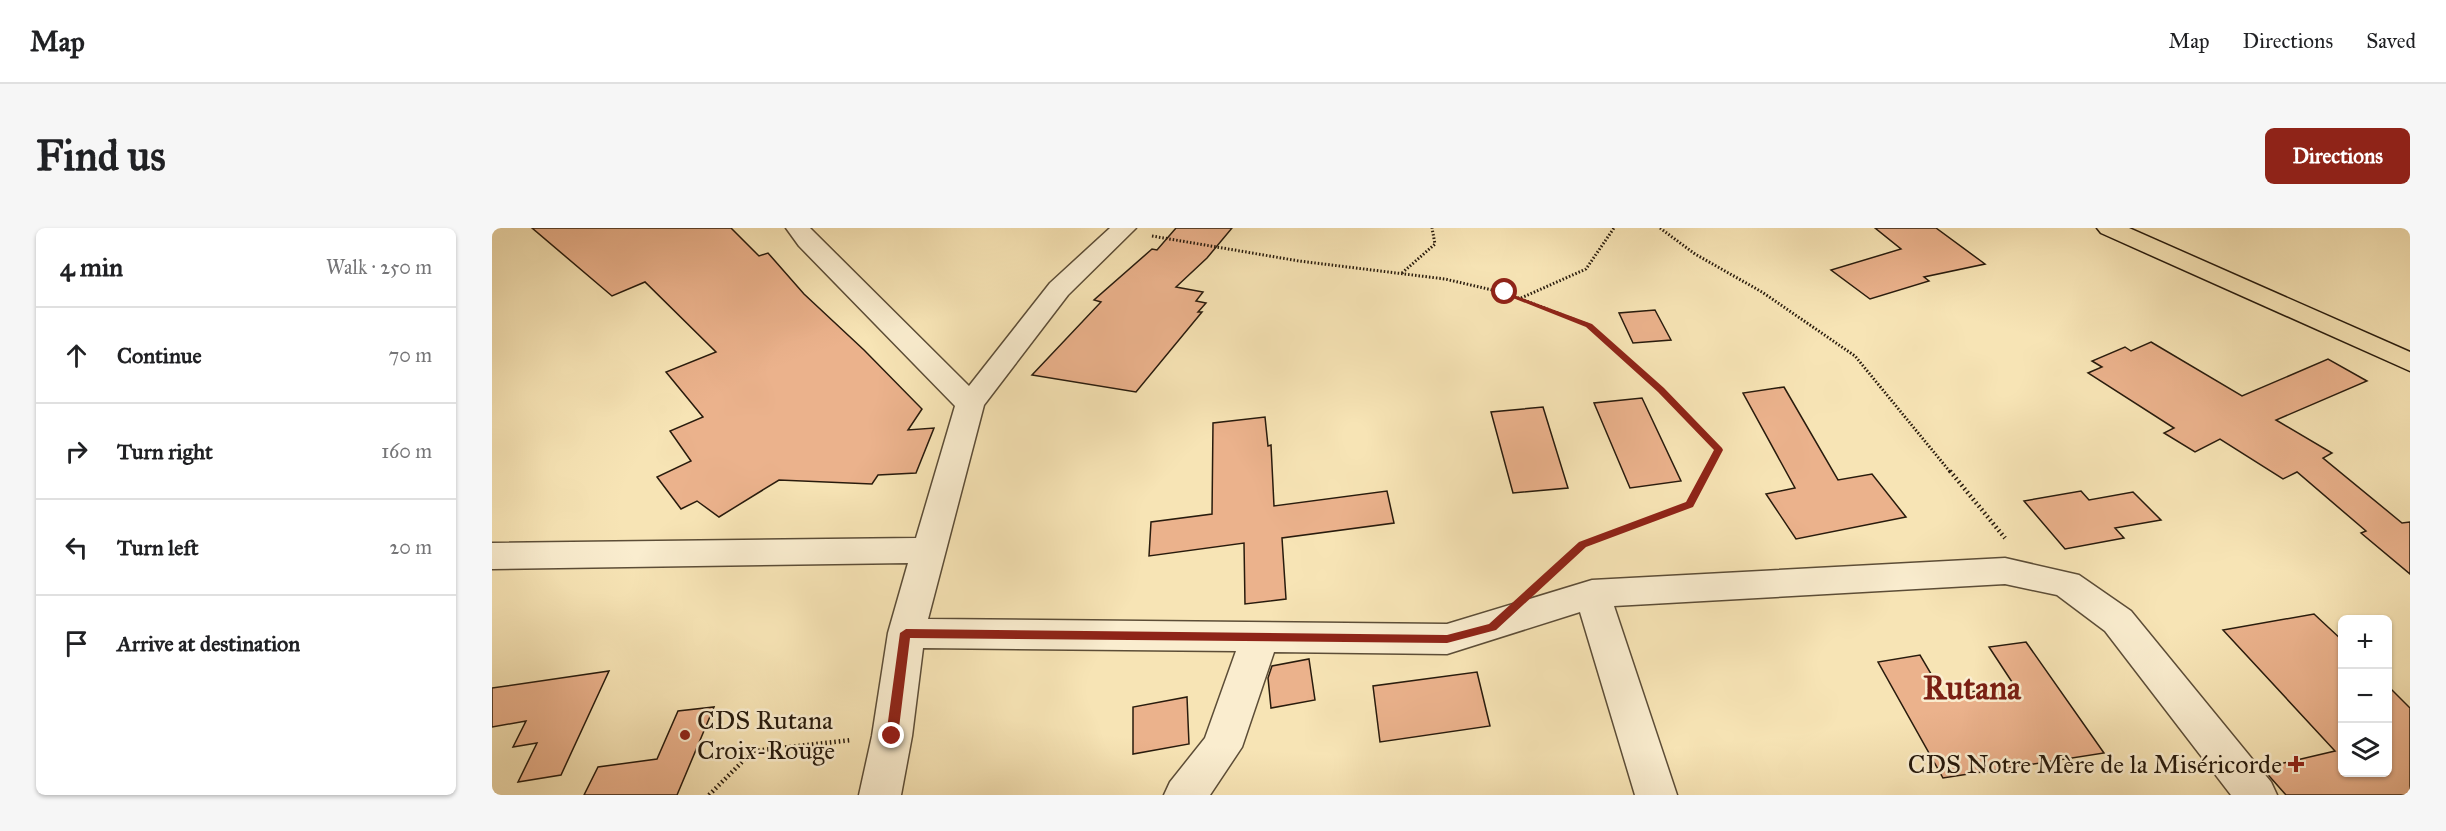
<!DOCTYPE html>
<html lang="en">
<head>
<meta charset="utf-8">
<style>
  :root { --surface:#fff; --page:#f6f6f6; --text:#202124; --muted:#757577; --line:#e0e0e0; --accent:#8f2418 }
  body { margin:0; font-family:"IM FELL Great Primer",serif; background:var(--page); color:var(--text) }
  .controls { position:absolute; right:18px; bottom:18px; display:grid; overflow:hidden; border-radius:9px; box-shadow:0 2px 4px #0004 }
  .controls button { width:54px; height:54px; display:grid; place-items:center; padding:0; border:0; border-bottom:2px solid var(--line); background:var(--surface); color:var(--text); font:30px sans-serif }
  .stop { position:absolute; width:18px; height:18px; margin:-14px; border:4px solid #8f2418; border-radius:50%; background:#fff }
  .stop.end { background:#8f2418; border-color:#fff; box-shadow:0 2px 6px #0008 }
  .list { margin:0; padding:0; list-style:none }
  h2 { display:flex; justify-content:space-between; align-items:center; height:78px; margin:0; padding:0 24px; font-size:26px }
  h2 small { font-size:20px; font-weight:400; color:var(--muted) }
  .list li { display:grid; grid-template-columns:39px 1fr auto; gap:18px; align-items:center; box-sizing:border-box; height:96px; padding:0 24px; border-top:2px solid var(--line) }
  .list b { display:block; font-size:22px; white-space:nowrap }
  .list em { font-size:20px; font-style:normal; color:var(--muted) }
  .icon { flex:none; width:33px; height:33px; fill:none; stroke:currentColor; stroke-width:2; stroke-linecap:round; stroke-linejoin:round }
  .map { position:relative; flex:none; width:1918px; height:567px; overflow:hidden; border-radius:9px }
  header { display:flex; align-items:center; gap:36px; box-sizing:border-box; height:84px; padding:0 30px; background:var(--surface); border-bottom:2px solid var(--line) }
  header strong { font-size:28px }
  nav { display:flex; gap:33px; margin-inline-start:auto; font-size:21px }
  .intro { display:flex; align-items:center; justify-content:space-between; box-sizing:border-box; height:144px; padding:0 36px }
  h1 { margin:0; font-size:42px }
  .button { padding:15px 27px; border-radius:9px; background:var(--accent); color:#fff; font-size:21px; font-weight:700 }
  main { display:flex; gap:36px; padding:0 36px }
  aside { flex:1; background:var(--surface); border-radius:9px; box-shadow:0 2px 4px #0004 }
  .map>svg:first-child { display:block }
</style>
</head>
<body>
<header>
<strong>Map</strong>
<nav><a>Map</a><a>Directions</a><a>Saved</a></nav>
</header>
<div class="intro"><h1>Find us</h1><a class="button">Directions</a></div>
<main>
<aside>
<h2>4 min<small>Walk · 250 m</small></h2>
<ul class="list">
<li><svg class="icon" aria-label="ahead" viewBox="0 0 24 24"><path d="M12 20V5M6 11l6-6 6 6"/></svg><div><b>Continue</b></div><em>70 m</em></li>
<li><svg class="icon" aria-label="right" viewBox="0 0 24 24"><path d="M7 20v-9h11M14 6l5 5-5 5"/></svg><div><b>Turn right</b></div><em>160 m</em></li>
<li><svg class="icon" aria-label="left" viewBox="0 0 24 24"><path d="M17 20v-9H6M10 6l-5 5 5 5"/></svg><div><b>Turn left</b></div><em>20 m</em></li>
<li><svg class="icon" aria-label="arrive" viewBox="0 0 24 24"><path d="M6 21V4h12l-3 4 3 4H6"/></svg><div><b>Arrive at destination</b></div></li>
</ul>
</aside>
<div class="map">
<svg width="1918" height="567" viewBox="0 0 1918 567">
  <rect width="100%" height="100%" fill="#f7e4b5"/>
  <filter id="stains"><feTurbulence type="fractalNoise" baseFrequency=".00333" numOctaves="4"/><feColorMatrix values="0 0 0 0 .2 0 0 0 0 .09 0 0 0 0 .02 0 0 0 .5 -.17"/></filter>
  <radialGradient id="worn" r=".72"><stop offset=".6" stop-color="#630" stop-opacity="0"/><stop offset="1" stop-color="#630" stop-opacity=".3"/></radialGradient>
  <g fill="#ebb28c" stroke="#281b0d" stroke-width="1.5">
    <polygon points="40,0 239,0 267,28 276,25 312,66 372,122 430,181 416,202 442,200 424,245 386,247 380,256 287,252 227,289 205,273 189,281 165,249 199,233 178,203 211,189 174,144 224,124 153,54 120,68"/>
    <polygon points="684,0 740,0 715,30 684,59 711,64 704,73 714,75 706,84 710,84 644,164 540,147 609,74 602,72 660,21 665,22"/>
    <polygon points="1383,0 1444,0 1493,36 1432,49 1437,53 1378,71 1339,42 1409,21"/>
    <polygon points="1163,82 1179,112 1141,115 1127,85"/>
    <polygon points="1659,114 1750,168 1836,131 1875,153 1784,192 1840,225 1831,230 1910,295 1918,294 1918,346 1869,305 1874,303 1805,244 1791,251 1728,211 1703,224 1672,205 1682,200 1596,145 1610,139 1600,133 1633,119 1639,123"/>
    <polygon points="1292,159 1346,252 1380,246 1414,289 1304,311 1274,266 1303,260 1251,165"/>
    <polygon points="1150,170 1189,253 1138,260 1102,175"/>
    <polygon points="1051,179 1076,260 1021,265 999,184"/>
    <polygon points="773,189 776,218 779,217 782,278 895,263 902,295 790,310 794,371 753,376 752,315 657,328 659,294 720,286 721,195"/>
    <polygon points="1589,263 1597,272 1641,264 1669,292 1623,300 1632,310 1573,321 1532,273"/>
    <polygon points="1822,386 1851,413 1851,544 1896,544 1896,458 1918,480 1918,567 1794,567 1770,540 1843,523 1731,402"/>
    <polygon points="1534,414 1612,525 1451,550 1386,434 1428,427 1452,468 1522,457 1497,419"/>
    <polygon points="817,431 823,472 779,480 776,450 780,438"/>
    <polygon points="117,443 69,547 26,554 45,515 21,519 34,493 0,499 0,460"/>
    <polygon points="985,444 998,498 888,514 881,458"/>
    <polygon points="695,469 697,516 641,526 641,479"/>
    <polygon points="222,479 185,567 92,567 106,539 165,531 186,483"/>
  </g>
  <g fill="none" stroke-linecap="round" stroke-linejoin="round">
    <g stroke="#5c4d37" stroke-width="3">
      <polygon id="minor" points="294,0 318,0 477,158 558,55 618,0 644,0 576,67 492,177 436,391 955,396 1100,352 1513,330 1587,347 1639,383 1779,554 1785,567 1739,567 1613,403 1565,367 1513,356 1122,378 1185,567 1143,567 1088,384 955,426 782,424 750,519 718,567 672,567 678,554 713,510 744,423 431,420 420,508 409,567 367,567 380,508 396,405 416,335 0,341 0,315 424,310 463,178 307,18"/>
    </g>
    <g stroke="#281b0d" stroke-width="3">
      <polygon id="major" points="1605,0 1637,0 1918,124 1918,143 1609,5"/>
    </g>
    <g stroke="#281b0d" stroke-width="3" stroke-dasharray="1.5 2" stroke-linecap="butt">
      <polyline points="1168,0 1203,26 1270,64 1363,128 1459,245"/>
      <polyline points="660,8 807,33 953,51 1013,65 1097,97 1169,162 1227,222 1215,245"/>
      <polyline points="910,45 943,16 940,0"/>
      <polyline points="1029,70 1094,41 1122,0"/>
    </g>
    <g stroke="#281b0d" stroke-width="4.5" stroke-dasharray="1.5 3" stroke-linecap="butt">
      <polyline points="1458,243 1513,310"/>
      <polyline points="1063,342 1091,317 1198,276 1216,243"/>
      <polyline points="217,567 261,523 360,512"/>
    </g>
    <use href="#minor" fill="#faedcf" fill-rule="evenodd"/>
    <use href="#major" fill="#f7e4b5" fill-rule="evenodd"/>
  </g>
  <polygon fill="#8f2418" points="1011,63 1100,96 1172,160 1230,220 1231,222 1201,279 1094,319 1004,402 955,415 418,410 406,508 404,512 396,512 394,508 408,405 414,401 955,407 997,396 1087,314 1194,274 1222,222 1166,164 1094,99 1011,66"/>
  <g fill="#8f2418" stroke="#faedcf" stroke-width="2">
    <circle cx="193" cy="507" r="6"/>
    <path d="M1801 527h6v6h6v6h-6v6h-6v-6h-6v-6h6z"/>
  </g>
  <g text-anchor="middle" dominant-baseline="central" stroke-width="5" stroke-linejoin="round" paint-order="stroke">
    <g font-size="26" fill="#281b0d" stroke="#faedcf" text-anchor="start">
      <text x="205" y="492">CDS Rutana<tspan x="205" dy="30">Croix-Rouge</tspan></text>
      <text x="1790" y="536" text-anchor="end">CDS Notre Mère de la Miséricorde</text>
    </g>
    <g font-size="33" font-weight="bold" fill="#7a1f14" stroke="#faedcf">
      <text x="1480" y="460">Rutana</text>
    </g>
  </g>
  <rect width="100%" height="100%" filter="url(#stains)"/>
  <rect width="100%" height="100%" fill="url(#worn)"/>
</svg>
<div class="controls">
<button>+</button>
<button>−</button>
<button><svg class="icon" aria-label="layers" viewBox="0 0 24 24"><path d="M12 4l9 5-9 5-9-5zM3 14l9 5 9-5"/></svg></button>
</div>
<div class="stop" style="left:1013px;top:64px"></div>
<div class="stop end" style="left:400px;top:508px"></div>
</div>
</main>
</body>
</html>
